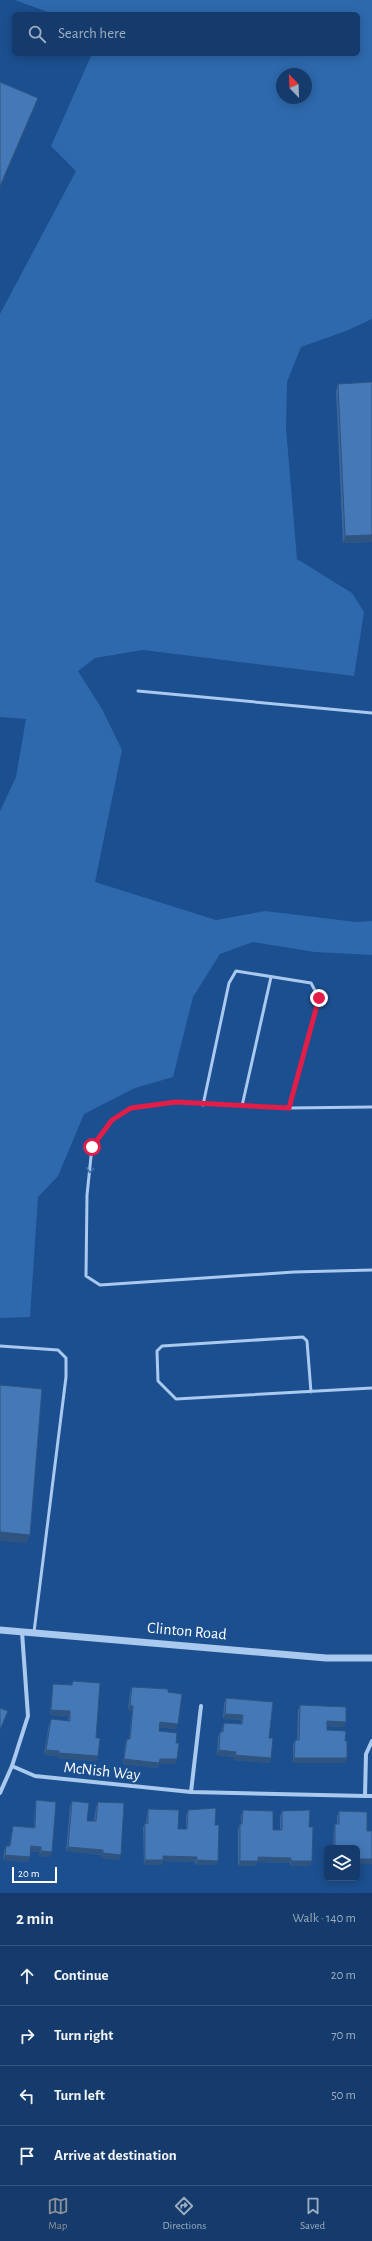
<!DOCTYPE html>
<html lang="en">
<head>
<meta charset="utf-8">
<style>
  :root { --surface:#143b6b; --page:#214673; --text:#f1f3f6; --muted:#9dadc1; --line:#33557e; --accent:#8c9099 }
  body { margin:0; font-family:"Alegreya Sans",sans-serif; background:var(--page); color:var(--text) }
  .controls { position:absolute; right:12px; bottom:12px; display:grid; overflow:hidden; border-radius:6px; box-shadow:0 2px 10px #0003 }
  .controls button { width:36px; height:36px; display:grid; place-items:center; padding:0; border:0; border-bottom:1px solid var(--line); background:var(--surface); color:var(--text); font:20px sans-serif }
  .compass { position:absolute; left:276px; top:68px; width:36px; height:36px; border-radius:50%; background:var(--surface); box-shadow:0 2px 10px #0003; rotate:337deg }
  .scale { position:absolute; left:12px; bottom:10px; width:45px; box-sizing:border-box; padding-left:4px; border:2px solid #fff; border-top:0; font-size:11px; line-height:14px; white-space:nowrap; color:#fff; -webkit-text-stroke:3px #1b4f8f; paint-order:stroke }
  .stop { position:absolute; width:12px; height:12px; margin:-9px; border:3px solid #e11d48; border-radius:50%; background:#fff }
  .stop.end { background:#e11d48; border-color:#fff; box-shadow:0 1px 4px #0008 }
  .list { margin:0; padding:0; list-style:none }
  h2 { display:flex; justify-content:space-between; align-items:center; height:52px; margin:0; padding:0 16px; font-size:17px }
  h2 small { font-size:13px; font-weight:400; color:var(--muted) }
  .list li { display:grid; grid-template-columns:26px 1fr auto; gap:12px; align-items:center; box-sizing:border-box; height:60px; padding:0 16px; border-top:1px solid var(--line) }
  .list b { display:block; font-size:15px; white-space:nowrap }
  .list em { font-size:13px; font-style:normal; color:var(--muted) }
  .icon { flex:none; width:22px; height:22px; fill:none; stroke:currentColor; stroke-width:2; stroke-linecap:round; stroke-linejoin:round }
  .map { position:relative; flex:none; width:372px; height:1893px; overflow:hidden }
  .search { position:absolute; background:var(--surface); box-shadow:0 2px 10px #0003; left:12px; right:12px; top:12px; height:44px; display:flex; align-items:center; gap:10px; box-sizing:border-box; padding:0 14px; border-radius:6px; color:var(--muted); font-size:15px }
  .sheet { height:292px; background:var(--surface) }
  nav { display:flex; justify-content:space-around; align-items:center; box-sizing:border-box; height:56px; border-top:1px solid var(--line); background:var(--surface); font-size:11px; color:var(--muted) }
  nav a { display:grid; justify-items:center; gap:2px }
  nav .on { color:var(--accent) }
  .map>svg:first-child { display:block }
</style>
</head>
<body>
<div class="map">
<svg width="372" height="1893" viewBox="0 0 372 1893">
  <rect width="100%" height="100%" fill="#1b4f8f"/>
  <path fill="#2e69ad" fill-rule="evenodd" d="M15,0h357v319l-26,12 -45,16 -14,35 -1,46 11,131 55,34 12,19 -10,64 -211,-26 -48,8 -17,13 24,38 20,41 -27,132 121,38 49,-9 91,11 16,-1v34l-57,-3 -62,-10 -33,12 -27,43 -20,80 -38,11 -51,26 -26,62 -20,21 -8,120 -30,1v-507l16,-34 10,-58 -26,-2v-403l76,-143 -25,-25 41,-92h266v-40h-305zM282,74h24v24h-24z"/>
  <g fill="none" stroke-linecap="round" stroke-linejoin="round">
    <g stroke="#a9c9ee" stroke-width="3">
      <polyline points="138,691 372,713"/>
      <polyline points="203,1105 229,983 236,971 311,983 319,998 289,1108 372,1107"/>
      <polyline points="242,1106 271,977"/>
      <polyline points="289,1108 176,1102 131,1108 112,1120 92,1147 87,1195 86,1276 100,1285 294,1272 372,1270"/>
      <polyline points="0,1346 58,1350 66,1358 66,1377 34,1632"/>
      <polyline points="311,1392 307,1341 303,1337 162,1346 157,1351 158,1381 176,1399 372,1388"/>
    </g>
    <g stroke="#a9c9ee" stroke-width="4">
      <polyline points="22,1632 28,1716 12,1766 35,1776 191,1792 365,1796 366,1754 372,1741"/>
      <polyline points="191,1792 201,1706"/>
      <polyline points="0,1793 12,1766"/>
      <polyline points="365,1796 372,1796"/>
    </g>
    <polyline stroke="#a9c9ee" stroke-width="7" points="0,1630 326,1658 372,1658"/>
  </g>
  <g fill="#3a679d">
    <polygon points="338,384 372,542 343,543 336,391"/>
    <polygon points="73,1681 96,1738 98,1756 96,1761 57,1758 58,1756 44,1755 49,1724 51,1719 68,1721 69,1716 50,1715 52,1689 53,1684 71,1685"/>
    <polygon points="132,1687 168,1692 176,1729 159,1727 159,1731 176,1743 177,1759 175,1764 159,1764 158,1768 123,1764 125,1744 127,1739 129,1739 132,1711 128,1710 130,1692"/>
    <polygon points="226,1698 269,1738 271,1758 269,1763 233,1760 234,1757 217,1755 218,1737 220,1732 222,1732 222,1728 224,1723 241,1724 241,1720 223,1719 224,1703"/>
    <polygon points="300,1705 344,1727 327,1726 327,1730 345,1741 347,1758 345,1763 293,1763 293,1745 295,1740 297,1740 298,1710"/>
    <polygon points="36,1800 50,1857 39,1856 40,1852 30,1851 28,1862 3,1860 4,1851 6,1846 9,1846 13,1826 34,1827 35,1805"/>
    <polygon points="72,1801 87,1821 94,1821 96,1807 98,1802 119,1860 101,1858 102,1855 66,1851 70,1806"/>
    <polygon points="148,1809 178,1829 186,1829 186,1815 188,1810 215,1825 218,1861 216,1865 195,1865 195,1862 163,1861 162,1865 144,1865 143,1828 145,1823 146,1823 147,1814"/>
    <polygon points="243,1810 273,1830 280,1830 280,1816 282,1811 309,1827 310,1866 290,1866 290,1863 257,1862 256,1866 238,1866 238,1829 240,1824 241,1824 241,1815"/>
    <polygon points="339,1811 367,1831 372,1864 357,1864 357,1848 333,1848 334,1828 335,1824 337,1824 337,1816"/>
  </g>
  <g fill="#305480">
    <polygon points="38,98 35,107 0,188 0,186"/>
    <polygon points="372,535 372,542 343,543 345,536"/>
    <polygon points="0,1532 30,1535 27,1543 0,1541"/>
    <polygon points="130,1705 133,1706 132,1711 128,1710"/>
    <polygon points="51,1710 70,1711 69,1716 50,1715"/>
    <polygon points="225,1714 243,1715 241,1720 223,1719"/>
    <polygon points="327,1721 346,1722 344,1727 326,1726"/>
    <polygon points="160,1722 178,1724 176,1729 158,1727"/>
    <polygon points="46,1750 59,1751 58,1756 44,1755"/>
    <polygon points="219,1750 236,1752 234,1757 217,1755"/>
    <polygon points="59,1753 98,1756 96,1761 57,1758"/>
    <polygon points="235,1755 271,1758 269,1763 233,1760"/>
    <polygon points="294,1758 347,1758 345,1763 293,1763"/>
    <polygon points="124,1759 177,1759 175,1764 159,1764 158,1768 123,1764"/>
    <polygon points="31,1846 41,1847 40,1852 29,1851"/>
    <polygon points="68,1847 103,1850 102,1855 66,1851"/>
    <polygon points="41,1851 52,1852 50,1857 39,1856"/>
    <polygon points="103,1853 121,1855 119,1860 101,1858"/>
    <polygon points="5,1855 30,1857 28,1862 3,1860"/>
    <polygon points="163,1856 197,1857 195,1862 163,1861 162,1865 144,1865 145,1860"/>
    <polygon points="258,1857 291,1858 290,1863 257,1862 256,1866 238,1866 240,1861"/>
    <rect x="357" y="1859" width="15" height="5"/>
    <polygon points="197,1860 218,1861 216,1865 195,1865"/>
    <polygon points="291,1861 312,1861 310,1866 290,1866"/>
  </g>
  <g fill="#4478b7" stroke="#305480">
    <polygon points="0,82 38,98 0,186"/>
    <polygon points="372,382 372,535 345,536 338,384"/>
    <polygon points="0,1385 42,1389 30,1535 0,1532"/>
    <polygon points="73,1681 100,1683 96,1738 100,1738 98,1756 59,1753 59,1751 46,1750 51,1719 70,1721 70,1711 51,1710 53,1684 72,1685"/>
    <polygon points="132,1687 168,1689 168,1692 182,1694 178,1724 160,1722 159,1731 177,1733 176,1743 179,1743 177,1759 160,1759 159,1763 124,1759 127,1739 130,1739 133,1706 130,1705"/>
    <polygon points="226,1698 273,1702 269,1738 273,1738 271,1758 235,1755 236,1752 219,1750 220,1732 223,1732 224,1723 242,1724 243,1715 225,1714"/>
    <polygon points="300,1705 346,1707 346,1722 327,1721 327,1730 346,1731 345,1741 347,1741 347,1758 294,1758 295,1740 299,1740"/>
    <polygon points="0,1708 8,1711 0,1730"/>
    <polygon points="36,1800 56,1802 52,1852 41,1851 41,1847 31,1846 30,1857 5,1855 6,1846 10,1846 13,1826 35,1828"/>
    <polygon points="72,1801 89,1803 87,1821 96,1821 98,1802 124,1803 121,1855 103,1853 103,1850 68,1847"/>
    <polygon points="216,1808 215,1825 219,1825 218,1861 197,1860 197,1857 163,1856 163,1860 145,1860 145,1823 148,1824 148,1809 179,1810 178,1829 187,1829 188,1810"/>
    <polygon points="243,1810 273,1811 273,1830 282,1830 282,1811 310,1810 309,1827 313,1827 312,1861 291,1861 291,1858 258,1857 258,1861 240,1861 240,1824 242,1824"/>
    <polygon points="339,1811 367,1812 367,1831 372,1831 372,1859 357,1859 357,1848 335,1848 335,1824 339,1824"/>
  </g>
  <defs><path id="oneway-chevron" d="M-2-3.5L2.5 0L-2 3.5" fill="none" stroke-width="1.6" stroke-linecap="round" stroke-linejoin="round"/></defs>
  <use stroke="#4674ac" href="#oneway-chevron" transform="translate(90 1170) rotate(97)"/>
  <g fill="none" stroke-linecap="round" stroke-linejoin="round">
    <polyline stroke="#e11d48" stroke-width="5" points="92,1147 112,1120 131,1108 176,1102 289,1108 319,998"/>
  </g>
  <g text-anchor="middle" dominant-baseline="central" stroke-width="4" stroke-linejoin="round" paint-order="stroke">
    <g font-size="16" fill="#fff" stroke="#1b4f8f">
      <text transform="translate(187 1631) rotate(5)">Clinton Road</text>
      <text transform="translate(102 1771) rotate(6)">McNish Way</text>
    </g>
  </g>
</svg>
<div class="controls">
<button><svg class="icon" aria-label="layers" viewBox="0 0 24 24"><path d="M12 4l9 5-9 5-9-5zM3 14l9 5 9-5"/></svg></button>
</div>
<svg class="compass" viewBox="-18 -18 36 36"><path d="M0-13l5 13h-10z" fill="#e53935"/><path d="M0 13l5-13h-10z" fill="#9dadc1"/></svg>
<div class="scale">20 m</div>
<div class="stop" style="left:92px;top:1147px"></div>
<div class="stop end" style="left:319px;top:998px"></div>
<div class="search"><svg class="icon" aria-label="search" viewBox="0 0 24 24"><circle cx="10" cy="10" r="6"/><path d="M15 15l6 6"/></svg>Search here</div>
</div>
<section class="sheet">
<h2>2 min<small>Walk · 140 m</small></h2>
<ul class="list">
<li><svg class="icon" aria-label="ahead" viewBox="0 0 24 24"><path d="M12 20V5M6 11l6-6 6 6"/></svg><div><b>Continue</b></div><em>20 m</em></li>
<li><svg class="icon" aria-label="right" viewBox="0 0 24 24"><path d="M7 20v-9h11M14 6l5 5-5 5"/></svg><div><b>Turn right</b></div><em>70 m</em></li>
<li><svg class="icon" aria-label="left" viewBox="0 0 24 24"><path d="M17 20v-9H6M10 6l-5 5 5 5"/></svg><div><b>Turn left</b></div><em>50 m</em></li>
<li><svg class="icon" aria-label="arrive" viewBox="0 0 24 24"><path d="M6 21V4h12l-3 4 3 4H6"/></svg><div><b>Arrive at destination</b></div></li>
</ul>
</section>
<nav>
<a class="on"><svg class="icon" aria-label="map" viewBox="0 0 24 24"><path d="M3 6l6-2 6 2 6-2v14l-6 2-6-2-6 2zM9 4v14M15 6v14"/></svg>Map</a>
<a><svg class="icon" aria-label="directions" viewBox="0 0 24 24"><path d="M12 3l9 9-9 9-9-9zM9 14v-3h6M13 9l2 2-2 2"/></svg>Directions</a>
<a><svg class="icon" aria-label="saved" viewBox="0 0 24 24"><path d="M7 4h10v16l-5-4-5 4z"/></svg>Saved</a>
</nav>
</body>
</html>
